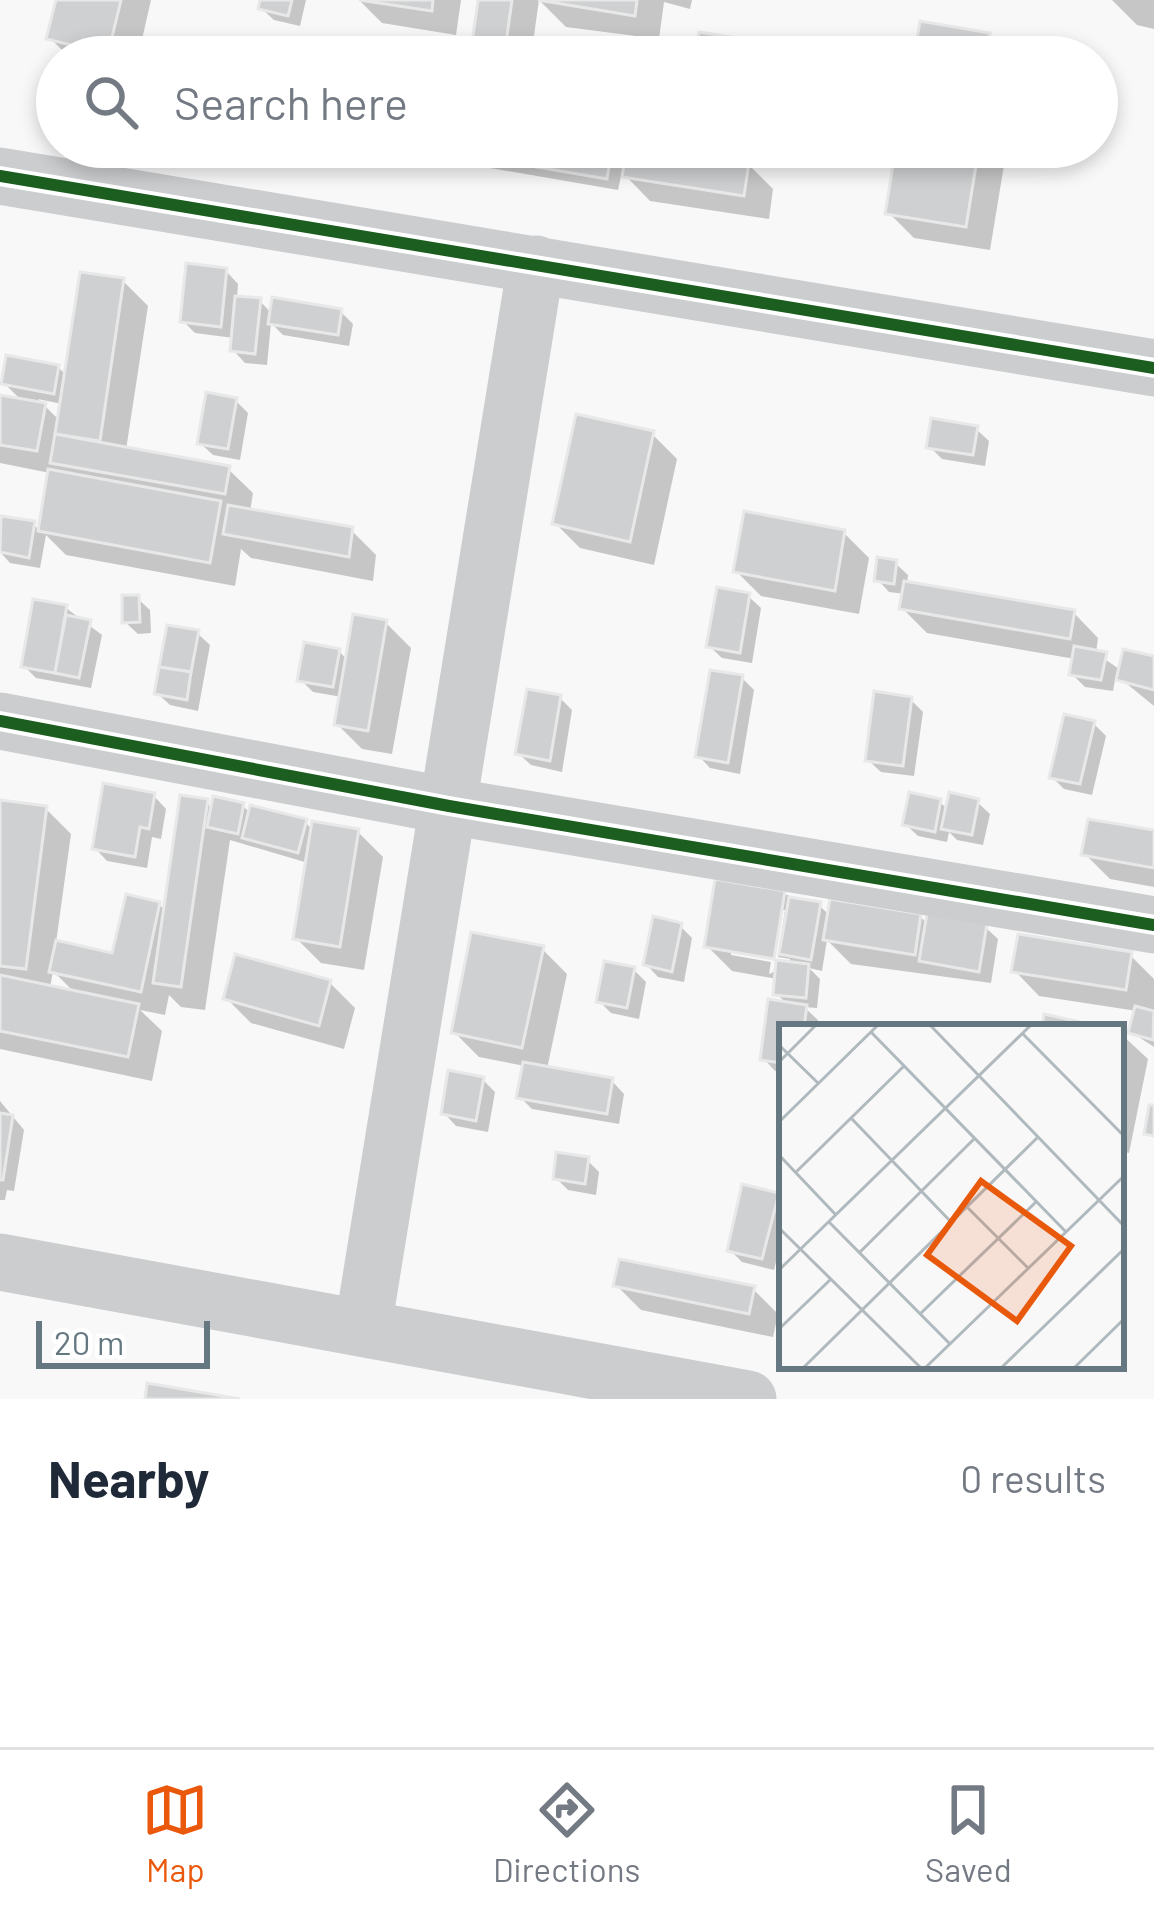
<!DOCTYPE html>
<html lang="en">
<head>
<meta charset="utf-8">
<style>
  :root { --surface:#fff; --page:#f2f2f3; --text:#1f2937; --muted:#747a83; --line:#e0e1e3; --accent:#ea580c }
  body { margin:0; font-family:Barlow,sans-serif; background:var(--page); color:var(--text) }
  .scale { position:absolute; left:36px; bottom:30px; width:174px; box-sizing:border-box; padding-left:12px; border:6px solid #657881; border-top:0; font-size:33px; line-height:42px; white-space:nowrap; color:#657881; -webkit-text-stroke:9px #fff; paint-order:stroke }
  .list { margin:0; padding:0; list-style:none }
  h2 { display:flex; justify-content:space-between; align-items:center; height:156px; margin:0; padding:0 48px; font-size:51px }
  h2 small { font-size:39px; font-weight:400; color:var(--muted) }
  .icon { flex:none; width:66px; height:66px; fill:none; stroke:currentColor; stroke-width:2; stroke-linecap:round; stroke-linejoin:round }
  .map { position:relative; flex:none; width:1154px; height:1399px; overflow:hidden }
  .search { position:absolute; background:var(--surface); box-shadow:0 6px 18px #0003; left:36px; right:36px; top:36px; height:132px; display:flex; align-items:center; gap:30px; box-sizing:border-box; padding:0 42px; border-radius:66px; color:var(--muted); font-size:45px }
  .sheet { height:348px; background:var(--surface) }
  nav { display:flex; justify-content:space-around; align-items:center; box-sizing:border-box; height:168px; border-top:3px solid var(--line); background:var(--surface); font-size:33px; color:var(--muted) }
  nav a { display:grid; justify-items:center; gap:6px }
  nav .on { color:var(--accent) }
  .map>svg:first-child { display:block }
</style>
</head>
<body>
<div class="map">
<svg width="1154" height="1399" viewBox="0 0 1154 1399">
  <rect width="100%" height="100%" fill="#f8f8f8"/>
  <g fill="#0003" fill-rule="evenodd">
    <polygon points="59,0 151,0 138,57 69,57 50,38"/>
    <polygon points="263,0 306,0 300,26 274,20 261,8"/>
    <polygon points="359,0 461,0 456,35 382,23"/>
    <polygon points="481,0 539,0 531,57 473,57"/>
    <polygon points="539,0 692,0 690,9 664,2 659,39 566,27"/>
    <polygon points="1112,0 1154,0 1154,29 1137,25"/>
    <polygon points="988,36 1010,57 917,57"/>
    <polygon points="479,147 612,147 628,162 630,147 637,147 748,164 773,189 769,219 650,201 622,172 618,190 490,168 477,155"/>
    <polygon points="899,147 1007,147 990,250 914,238 889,213"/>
    <polygon points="226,271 238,284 237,299 260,301 272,314 341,312 353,324 349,346 283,335 271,323 267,365 245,363 233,350 234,338 195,333 183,321"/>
    <path d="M123,281l25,25 -22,144 102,19 25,24 -3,19 101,18 25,25 -3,26 -122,-23 -10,-9 -6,37 -169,-31 -20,-20 -6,33 -30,-5 -10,-11 3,-33 30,5 8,8 9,-59 -50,-10v-65l23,4 -19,-19 54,-16 9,9zM38,399l24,5 -2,17z"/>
    <polygon points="236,401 248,413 240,460 213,455 200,443"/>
    <polygon points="976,429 989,441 985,466 942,459 930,447"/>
    <polygon points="652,434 677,459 654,565 580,548 555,523"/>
    <polygon points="844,533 869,558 859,614 761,596 736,571"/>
    <polygon points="895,563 908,575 907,584 1074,613 1098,638 1096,653 1122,671 1154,659 1154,706 1116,675 1113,691 1085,687 1072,674 1075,659 927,633 902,608 905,594 889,592 877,579"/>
    <polygon points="748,596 761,608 752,663 722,658 709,646"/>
    <polygon points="137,598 150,610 151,633 138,634 125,622"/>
    <polygon points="66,608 102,635 91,688 36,678 24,666"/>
    <polygon points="386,623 411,648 392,754 362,749 337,724 342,697 313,692 301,680 339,651 348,661"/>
    <polygon points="197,633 210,645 198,711 170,705 157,693"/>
    <polygon points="742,678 754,690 740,774 710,768 698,755"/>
    <polygon points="560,698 572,710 562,772 531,765 518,753"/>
    <polygon points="910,699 923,712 914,776 881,772 868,760"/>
    <polygon points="1094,724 1106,736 1092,795 1064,789 1052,777"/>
    <polygon points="154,796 166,809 161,839 152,837 147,868 107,861 95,848"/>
    <path d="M206,802l7,7 30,-3 8,8 54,8 9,9 44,1 25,25 -19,113 -43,-7 -25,-25 12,-75 -78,-23 -25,170 -24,-3 -12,-12 -4,20 -25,-5 22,21 -10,50 -152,-32v-246l46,6 25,25 -15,109 59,14 44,-53 7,8zM53,971l22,22 -25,-5z"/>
    <polygon points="940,802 948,810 977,802 990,814 983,845 957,840 949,832 947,842 918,836 905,824"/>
    <polygon points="1154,833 1154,887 1110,879 1085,854"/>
    <path d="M784,894l35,11 11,11h90l8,9 57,2 13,12 -7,44 -140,-19 -24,-24 -5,31 -13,-3 11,11 -3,29 -13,-1 14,13 -1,7h-35v45l-7,-1 -12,-13 25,-53 -12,-12 1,-14 -45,-8 -25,-25zM779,910h6l-7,47 12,2 -1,6 -20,9 2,-12 -40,-7v-6z"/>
    <polygon points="680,926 692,938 684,982 658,977 646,964"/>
    <polygon points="542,949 567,974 547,1069 612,1081 624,1094 619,1124 532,1109 520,1097 525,1066 479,1057 454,1032"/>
    <polygon points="1130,955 1154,979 1154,1047 1131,1032 1137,1011 1039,996 1015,971"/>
    <polygon points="634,970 646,982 639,1019 611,1013 599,1001"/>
    <polygon points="330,983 355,1008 344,1049 251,1023 226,998"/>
    <polygon points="1121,1034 1148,1059 1129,1153 1121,1151"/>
    <polygon points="483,1080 495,1092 488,1132 456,1126 444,1113"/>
    <polygon points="0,1101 24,1130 14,1191 7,1190 5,1200 0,1200"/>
    <polygon points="587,1160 599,1172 596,1195 568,1190 556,1178"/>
    <polygon points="777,1196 782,1201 782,1238 774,1270 742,1262 730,1250"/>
    <polygon points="616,1285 753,1289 778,1314 773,1337 641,1310"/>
  </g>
  <g fill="#ced0d1" stroke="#e8e8e8" stroke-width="3">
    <polygon points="56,0 121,0 108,54 46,39"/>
    <polygon points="260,0 292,0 288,16 258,9"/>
    <polygon points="359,0 433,0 432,11"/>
    <polygon points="478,0 512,0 504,57 470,57"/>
    <polygon points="538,0 637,0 635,16"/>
    <polygon points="920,21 990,33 986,57 914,57"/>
    <polygon points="699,32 807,49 806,57 695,57"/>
    <polygon points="476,147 540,147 537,167 474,156"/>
    <polygon points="540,147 612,147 607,179 537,167"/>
    <polygon points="627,147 749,162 744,196 622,177"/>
    <polygon points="896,147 979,147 966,227 885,214"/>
    <polygon points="186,263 227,268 221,327 180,322"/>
    <polygon points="80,272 124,278 100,441 55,434"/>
    <polygon points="235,296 261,298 255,354 230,351"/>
    <polygon points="272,297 342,309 338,335 268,324"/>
    <polygon points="6,355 59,365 54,394 1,384"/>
    <polygon points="206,392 237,398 228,449 197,444"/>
    <polygon points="0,395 46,403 37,451 0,445"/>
    <polygon points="576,414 654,431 630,542 552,524"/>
    <polygon points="931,418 978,426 973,455 926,448"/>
    <polygon points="55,434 230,466 225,494 50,463"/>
    <polygon points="48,469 221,501 210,563 38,531"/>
    <polygon points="228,505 353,527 349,557 223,534"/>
    <polygon points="744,511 845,530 835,591 733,572"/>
    <polygon points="1,516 35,521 29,558 0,552"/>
    <polygon points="877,557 897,560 894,584 874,581"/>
    <polygon points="904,581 1075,610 1070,639 899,609"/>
    <polygon points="717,587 750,593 740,653 706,647"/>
    <polygon points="122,595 139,595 140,622 122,623"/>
    <polygon points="33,599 67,605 55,673 21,667"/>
    <polygon points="353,614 387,620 368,731 334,725"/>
    <polygon points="66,615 91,620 79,678 55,673"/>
    <polygon points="167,625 199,630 191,672 159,667"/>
    <polygon points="304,642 340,649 333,687 297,681"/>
    <polygon points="1074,646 1107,652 1101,680 1069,675"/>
    <polygon points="1123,649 1154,656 1154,690 1116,680"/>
    <polygon points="159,667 191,672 187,700 154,694"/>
    <polygon points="710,670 743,675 728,763 695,757"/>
    <polygon points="527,689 561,695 550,761 515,754"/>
    <polygon points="874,691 912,697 903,766 865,761"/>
    <polygon points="1064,714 1095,721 1080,784 1049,778"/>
    <polygon points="103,783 155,793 149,829 140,827 135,857 92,849"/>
    <polygon points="909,792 941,799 935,832 902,825"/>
    <polygon points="949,792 979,799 972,835 941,829"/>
    <polygon points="180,795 208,799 181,987 153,983"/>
    <polygon points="213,796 244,803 238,834 207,827"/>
    <polygon points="0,800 47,806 26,969 0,966"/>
    <polygon points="250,805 307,819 298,853 242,838"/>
    <polygon points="1088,819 1154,830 1154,868 1081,855"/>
    <polygon points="312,821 359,829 340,947 293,939"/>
    <polygon points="715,879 785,891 774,959 704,947"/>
    <polygon points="126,894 160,902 141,992 49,972 56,940 112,953"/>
    <polygon points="789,897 821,902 811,960 779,954"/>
    <polygon points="830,899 921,914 915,955 823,940"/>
    <polygon points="927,913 987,924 979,972 919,961"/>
    <polygon points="653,916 682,923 672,972 643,965"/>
    <polygon points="471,932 544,946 522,1048 451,1033"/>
    <polygon points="1018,934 1132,952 1126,990 1011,972"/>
    <polygon points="235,954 331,980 319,1026 223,999"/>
    <polygon points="776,960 809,964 806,998 773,995"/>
    <polygon points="604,961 635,967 627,1008 596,1002"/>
    <polygon points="0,975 139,1004 128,1057 0,1031"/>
    <polygon points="768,999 807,1005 804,1027 782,1027 782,1063 760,1060"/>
    <polygon points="1135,1006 1154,1011 1153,1040 1128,1033"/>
    <polygon points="1044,1014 1103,1027 1042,1027"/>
    <polygon points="523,1062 613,1078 607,1114 516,1098"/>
    <polygon points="448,1070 484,1077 476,1121 441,1114"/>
    <polygon points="1149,1105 1154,1105 1154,1136 1144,1134"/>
    <polygon points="0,1113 13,1115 3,1180 0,1180"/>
    <polygon points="556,1152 589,1157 585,1184 553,1179"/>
    <polygon points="742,1184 779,1193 762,1259 727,1251"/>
    <polygon points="619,1259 755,1286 749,1314 613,1286"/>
    <polygon points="147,1383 240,1399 145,1399"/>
  </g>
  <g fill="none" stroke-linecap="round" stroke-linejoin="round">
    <g stroke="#cbcdce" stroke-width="57">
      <polyline points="0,176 1154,368"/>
      <polyline points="0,721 449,806 1154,925"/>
      <polyline points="0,1262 748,1399"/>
      <polyline points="363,1327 536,264"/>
    </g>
    <g stroke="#fff" stroke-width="20">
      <g id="cycleway">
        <polyline points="0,176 1154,368"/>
        <polyline points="0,721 449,806 1154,925"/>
      </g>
    </g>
    <use href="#cycleway" stroke="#1b5e20" stroke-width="12"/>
  </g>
  <g transform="translate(779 1024)">
    <rect width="345" height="345" fill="#f8f8f8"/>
    <path fill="none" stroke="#b0b9bd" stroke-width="3" d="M151,1l194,201M92,8l195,200M243,9l102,103M0,21l40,39M0,38l37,-37M73,95l100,104M0,98l99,-97M0,131l57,60M16,149l109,-107M189,184l61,61M50,198l122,123M0,204l142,140M80,229l116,-115M0,246l252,-245M141,290l117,-113M0,305l51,-49M24,344l235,-231M146,344l199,-192M222,344l123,-119M295,344l50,-49"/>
    <path fill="#e8590c" fill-opacity="0.15" stroke="#e8590c" stroke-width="6" d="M202,157l90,65 -54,75 -90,-66z"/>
    <rect width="345" height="345" fill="none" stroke="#657881" stroke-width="6"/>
  </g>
</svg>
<div class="scale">20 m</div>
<div class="search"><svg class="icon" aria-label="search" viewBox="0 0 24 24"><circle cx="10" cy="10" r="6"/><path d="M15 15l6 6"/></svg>Search here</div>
</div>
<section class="sheet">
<h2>Nearby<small>0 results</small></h2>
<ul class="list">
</ul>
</section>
<nav>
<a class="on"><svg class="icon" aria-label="map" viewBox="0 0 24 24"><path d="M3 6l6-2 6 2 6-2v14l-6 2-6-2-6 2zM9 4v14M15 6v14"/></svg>Map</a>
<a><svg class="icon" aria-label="directions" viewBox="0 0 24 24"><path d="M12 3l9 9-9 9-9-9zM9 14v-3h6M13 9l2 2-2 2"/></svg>Directions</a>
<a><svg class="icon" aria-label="saved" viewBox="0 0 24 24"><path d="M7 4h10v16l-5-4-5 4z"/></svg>Saved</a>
</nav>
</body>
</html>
